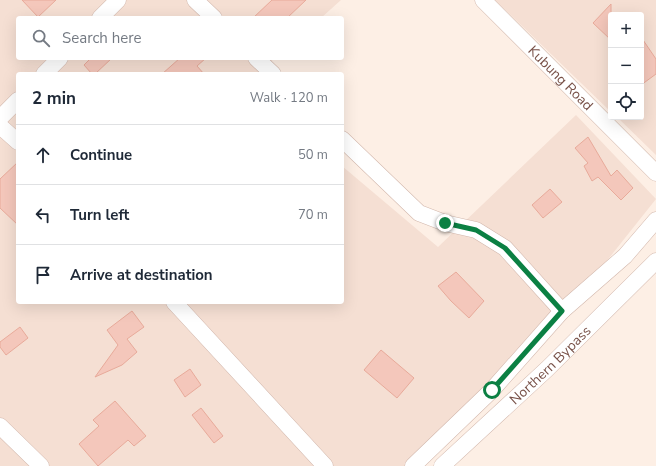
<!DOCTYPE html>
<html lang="en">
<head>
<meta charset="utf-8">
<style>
  :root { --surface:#fff; --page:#f6f6f7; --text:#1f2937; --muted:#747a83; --line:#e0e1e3 }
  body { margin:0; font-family:"Nunito Sans",sans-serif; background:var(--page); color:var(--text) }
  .controls { position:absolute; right:12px; top:12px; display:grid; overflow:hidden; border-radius:4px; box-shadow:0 4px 16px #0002 }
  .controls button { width:36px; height:36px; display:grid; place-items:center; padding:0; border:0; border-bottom:1px solid var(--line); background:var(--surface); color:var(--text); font:20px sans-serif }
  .stop { position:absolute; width:12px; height:12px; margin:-9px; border:3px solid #0b8043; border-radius:50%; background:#fff }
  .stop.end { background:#0b8043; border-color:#fff; box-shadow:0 1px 4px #0008 }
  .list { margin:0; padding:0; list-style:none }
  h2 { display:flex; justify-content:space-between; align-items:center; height:52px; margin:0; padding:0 16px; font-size:17px }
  h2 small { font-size:13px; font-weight:400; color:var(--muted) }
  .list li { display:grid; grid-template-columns:26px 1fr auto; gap:12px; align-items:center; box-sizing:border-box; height:60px; padding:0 16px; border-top:1px solid var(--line) }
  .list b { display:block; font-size:15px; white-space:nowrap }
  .list em { font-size:13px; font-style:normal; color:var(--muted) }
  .icon { flex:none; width:22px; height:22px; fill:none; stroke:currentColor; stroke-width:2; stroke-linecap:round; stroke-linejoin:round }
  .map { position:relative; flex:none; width:656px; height:466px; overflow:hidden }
  .search { position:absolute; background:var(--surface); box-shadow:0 4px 16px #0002; left:16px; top:16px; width:328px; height:44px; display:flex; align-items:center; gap:10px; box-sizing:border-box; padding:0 14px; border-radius:4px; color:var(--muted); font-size:15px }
  .panel { position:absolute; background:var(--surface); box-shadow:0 4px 16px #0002; left:16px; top:72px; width:328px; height:232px; border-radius:4px }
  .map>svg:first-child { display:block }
</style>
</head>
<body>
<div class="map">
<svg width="656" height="466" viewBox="0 0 656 466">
  <rect width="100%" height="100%" fill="#fdefe5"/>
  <g fill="#f5dfd3">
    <polygon points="0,0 341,0 321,18 18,18 18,58 275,58 256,74 18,74 18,302 342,302 342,166 438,247 576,115 656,199 551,331 406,466 0,466"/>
    <polygon points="495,0 656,0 656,155 617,117 641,117 641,15 611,15 611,112"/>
  </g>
  <g fill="#f4c7bb" stroke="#e8aa9a">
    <polygon points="22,0 56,0 38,17"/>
    <polygon points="272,0 306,0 287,18 253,18"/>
    <polygon points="611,4 611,40 593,23"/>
    <polygon points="641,37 656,59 656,74 641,85"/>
    <polygon points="91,58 112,58 95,74 92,74 84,65"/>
    <polygon points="180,58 206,58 197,66 204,74 162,74"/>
    <polygon points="588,137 611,176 617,170 633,188 621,200 598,177 592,181 584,166 588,163 575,148"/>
    <polygon points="18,162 18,225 0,208 0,179"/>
    <polygon points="550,189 562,202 543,218 532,205"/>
    <polygon points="456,272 484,301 469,318 451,301 438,286"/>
    <polygon points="132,311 144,327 127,339 137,352 122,365 95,377 118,345 107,330"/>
    <polygon points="20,327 28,338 6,355 0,347 0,342"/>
    <polygon points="381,350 414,378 397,398 364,370"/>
    <polygon points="190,369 201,385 185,397 174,380"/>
    <polygon points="115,401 146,436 134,446 128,440 98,466 79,444 99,426 93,420"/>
    <polygon points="201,408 223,436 214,443 192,415"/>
  </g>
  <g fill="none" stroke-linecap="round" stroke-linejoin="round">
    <g stroke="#d2b7ac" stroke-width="17">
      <g id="minor">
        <polyline points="195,0 214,18"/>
        <path id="s1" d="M483,0l173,173"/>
        <polyline points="100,18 118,0"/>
        <polyline points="256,58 273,74"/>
        <polyline points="44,74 60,58"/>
        <polyline points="0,118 18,100"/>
        <polyline points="0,126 18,142"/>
        <polyline points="342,139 419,213 445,223 476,230 505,248 562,311"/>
        <polyline points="174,302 325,466"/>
        <polyline points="0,426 41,466"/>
        <polyline points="413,466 492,390 562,311 625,256 656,220"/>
        <path id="s2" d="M442,466l105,-97 109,-108"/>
      </g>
    </g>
    <use href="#minor" stroke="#fff" stroke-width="16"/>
  </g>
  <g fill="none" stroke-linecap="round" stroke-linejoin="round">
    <polyline stroke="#0b8043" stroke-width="5" points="445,223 476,230 505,248 562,311 492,390"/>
  </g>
  <g text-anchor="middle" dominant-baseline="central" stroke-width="4" stroke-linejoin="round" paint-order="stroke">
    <g font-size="14" fill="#785148" stroke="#fff4ec">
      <text stroke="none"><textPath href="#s1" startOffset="110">Kubung Road</textPath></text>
      <text stroke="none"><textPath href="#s2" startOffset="148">Northern Bypass</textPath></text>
    </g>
  </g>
</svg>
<div class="controls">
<button>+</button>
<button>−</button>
<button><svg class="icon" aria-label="locate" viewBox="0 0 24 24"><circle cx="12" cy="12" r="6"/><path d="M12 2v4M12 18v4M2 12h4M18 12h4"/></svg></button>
</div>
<div class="stop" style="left:492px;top:390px"></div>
<div class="stop end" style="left:445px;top:223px"></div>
<div class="search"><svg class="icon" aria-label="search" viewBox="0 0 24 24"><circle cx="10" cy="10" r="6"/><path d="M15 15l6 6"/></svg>Search here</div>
<section class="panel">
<h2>2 min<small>Walk · 120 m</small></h2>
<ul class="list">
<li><svg class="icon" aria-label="ahead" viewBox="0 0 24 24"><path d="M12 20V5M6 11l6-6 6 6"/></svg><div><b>Continue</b></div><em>50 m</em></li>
<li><svg class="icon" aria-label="left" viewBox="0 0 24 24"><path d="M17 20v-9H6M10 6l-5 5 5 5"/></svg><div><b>Turn left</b></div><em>70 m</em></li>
<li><svg class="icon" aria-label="arrive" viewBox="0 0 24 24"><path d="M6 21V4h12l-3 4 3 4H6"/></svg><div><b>Arrive at destination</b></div></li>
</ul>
</section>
</div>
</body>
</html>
